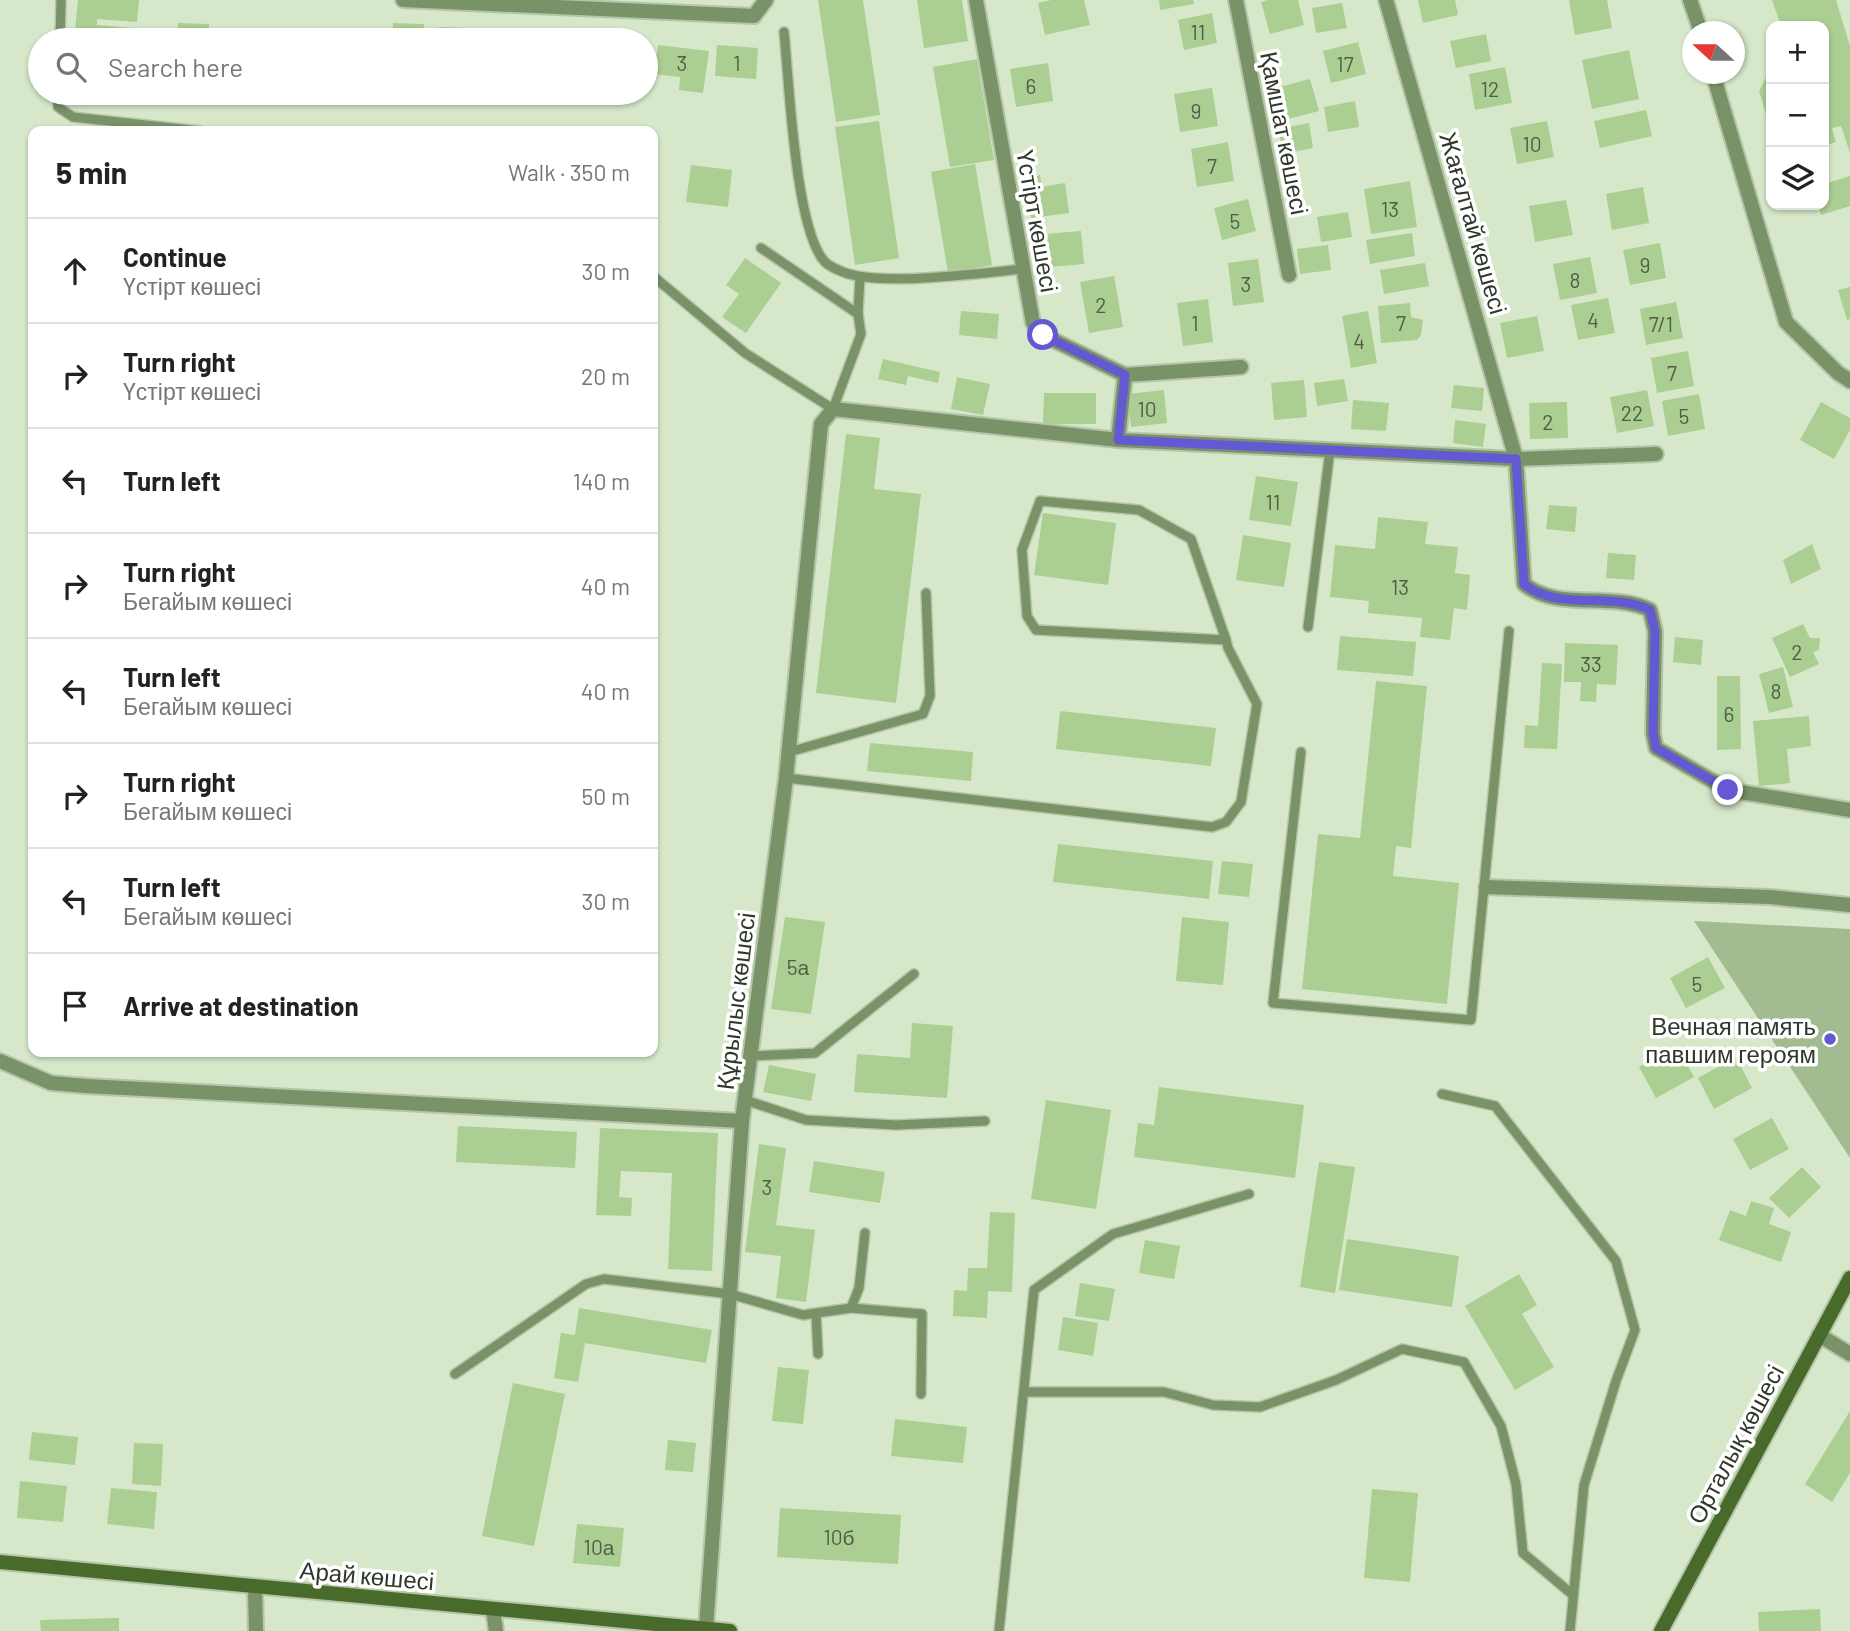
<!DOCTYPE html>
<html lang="en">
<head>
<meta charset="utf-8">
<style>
  :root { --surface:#fff; --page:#f6f6f6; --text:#222; --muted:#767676; --line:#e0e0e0 }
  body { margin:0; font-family:Barlow,sans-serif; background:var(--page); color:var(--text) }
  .controls { position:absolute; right:21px; top:21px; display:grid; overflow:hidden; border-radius:14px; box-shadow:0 2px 5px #0004 }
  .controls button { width:63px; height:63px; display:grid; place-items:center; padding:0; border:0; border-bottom:2px solid var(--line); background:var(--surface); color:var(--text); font:35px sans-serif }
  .compass { position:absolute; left:1682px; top:21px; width:63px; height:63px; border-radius:50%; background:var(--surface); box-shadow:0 2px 5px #0004; rotate:291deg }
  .stop { position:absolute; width:21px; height:21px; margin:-16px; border:5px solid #6459d2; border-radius:50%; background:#fff }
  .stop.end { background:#6459d2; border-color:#fff; box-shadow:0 2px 7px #0008 }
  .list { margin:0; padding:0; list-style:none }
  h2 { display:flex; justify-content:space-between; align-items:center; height:91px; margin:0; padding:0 28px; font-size:30px }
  h2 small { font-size:23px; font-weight:400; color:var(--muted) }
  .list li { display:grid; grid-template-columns:46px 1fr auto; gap:21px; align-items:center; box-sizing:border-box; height:105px; padding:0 28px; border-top:2px solid var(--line) }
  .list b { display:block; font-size:26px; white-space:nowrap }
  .list p { margin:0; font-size:23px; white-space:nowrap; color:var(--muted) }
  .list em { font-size:23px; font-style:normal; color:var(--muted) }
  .icon { flex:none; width:38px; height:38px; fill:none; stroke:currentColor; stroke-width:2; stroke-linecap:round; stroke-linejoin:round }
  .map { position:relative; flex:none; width:1850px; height:1631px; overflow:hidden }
  .search { position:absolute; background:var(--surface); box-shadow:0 2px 5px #0004; left:28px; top:28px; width:630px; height:77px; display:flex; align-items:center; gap:18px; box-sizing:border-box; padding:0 24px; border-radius:38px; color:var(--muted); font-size:26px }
  .panel { position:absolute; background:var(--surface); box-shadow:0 2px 5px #0004; left:28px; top:126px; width:630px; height:931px; border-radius:14px }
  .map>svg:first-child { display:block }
</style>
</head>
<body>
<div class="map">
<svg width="1850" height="1631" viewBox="0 0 1850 1631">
  <rect width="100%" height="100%" fill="#d6e8c9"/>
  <polygon fill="#a2bb91" points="1694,921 1850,929 1850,1158"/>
  <g fill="#abce93">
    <polygon points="78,0 139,0 137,22 97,19 97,25 169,31 168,40 74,40"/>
    <polygon points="818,0 863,0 880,115 836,122"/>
    <polygon points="917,0 962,0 968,41 924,48"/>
    <polygon points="1051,0 1084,0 1090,25 1045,35 1038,3"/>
    <polygon points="1159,0 1193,0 1194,4 1160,10"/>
    <polygon points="1268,0 1298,0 1304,25 1270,34 1261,2"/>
    <polygon points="1418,0 1455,0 1458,15 1423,23"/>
    <polygon points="1569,0 1607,0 1612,28 1575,35"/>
    <polygon points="1772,0 1836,0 1850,46 1850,153 1841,126 1832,128 1836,142 1824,146 1824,26 1781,26"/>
    <polygon points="1342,3 1347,28 1316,33 1312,8"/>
    <polygon points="1212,13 1217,43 1184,50 1178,20"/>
    <polygon points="178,23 209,24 208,40 177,40"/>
    <polygon points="393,23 424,24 423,40 392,40"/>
    <polygon points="439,27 470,28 470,40 439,40"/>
    <polygon points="545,32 577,34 576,40 545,40"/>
    <polygon points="1486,34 1491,61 1456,68 1450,41"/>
    <polygon points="1358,42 1366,74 1331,83 1323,51"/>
    <polygon points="658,45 709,51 703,93 679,90 680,77 654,74"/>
    <polygon points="717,45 758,48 756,79 715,76"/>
    <polygon points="1629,50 1639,99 1592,109 1582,60"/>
    <polygon points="977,59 994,160 950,167 933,67"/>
    <polygon points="1048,63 1053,101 1016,107 1010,69"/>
    <polygon points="1505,67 1512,103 1475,110 1469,74"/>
    <polygon points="1771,68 1771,131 1759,91"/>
    <polygon points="1310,79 1319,111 1284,120 1276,88"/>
    <polygon points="1212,88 1218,126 1180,132 1174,94"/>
    <polygon points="1355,101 1359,127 1328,132 1324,107"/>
    <polygon points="1646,110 1652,136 1600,148 1594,121"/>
    <polygon points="879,121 899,258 855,265 835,127"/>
    <polygon points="1547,121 1554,157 1517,164 1510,128"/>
    <polygon points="1309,123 1313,148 1283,154 1278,129"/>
    <polygon points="1228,142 1234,181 1197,187 1191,149"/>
    <polygon points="975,164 992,265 948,273 931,172"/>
    <polygon points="691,165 732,170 728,207 686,202"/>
    <polygon points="1040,175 1042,187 1065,183 1069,213 1031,218 1025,178"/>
    <polygon points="1850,176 1850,206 1821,215 1818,205 1824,205 1824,184"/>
    <polygon points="1410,181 1417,227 1371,234 1364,189"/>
    <polygon points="1643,187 1649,223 1612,230 1606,194"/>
    <polygon points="1248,199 1256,231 1222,240 1214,208"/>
    <polygon points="1566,200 1573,235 1535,242 1529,206"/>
    <polygon points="1348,212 1352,237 1321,242 1317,217"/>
    <polygon points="1081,231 1084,264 1049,267 1045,234"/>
    <polygon points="1412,233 1415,256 1370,264 1366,240"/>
    <polygon points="1660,243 1666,278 1630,285 1623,250"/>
    <polygon points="1328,245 1331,270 1300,274 1297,249"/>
    <polygon points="1590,257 1597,293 1560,300 1553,264"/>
    <polygon points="745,258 781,283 746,333 722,317 739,294 726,285"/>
    <polygon points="1258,259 1264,302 1233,306 1228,263"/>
    <polygon points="1425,263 1429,286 1384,294 1380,270"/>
    <polygon points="1114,276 1123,327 1089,333 1080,282"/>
    <polygon points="1850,287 1850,319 1847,320 1838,290"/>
    <polygon points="1608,298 1615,333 1578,340 1571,305"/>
    <polygon points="1208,299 1213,342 1183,346 1177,303"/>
    <polygon points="1676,302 1683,338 1646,345 1640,309"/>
    <polygon points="1410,303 1411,317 1423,320 1421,335 1417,340 1381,343 1378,306"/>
    <polygon points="961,311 999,314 997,339 959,335"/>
    <polygon points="1368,311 1377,363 1351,368 1342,316"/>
    <polygon points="1537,316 1544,351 1507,358 1500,323"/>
    <polygon points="1688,351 1694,386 1657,393 1651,358"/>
    <polygon points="883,359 940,372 938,383 908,376 906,385 878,379"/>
    <polygon points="957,377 990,384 983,415 951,409"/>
    <polygon points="1344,379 1348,401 1317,406 1314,383"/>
    <polygon points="1304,380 1307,417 1274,420 1271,383"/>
    <polygon points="1454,385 1484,388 1482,411 1451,408"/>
    <polygon points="1164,390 1167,423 1131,427 1128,394"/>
    <polygon points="1647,390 1654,426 1617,433 1610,397"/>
    <polygon points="1044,393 1096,393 1096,424 1043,424"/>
    <polygon points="1699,394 1705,429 1668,436 1662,401"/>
    <polygon points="1353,400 1389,403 1386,431 1351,429"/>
    <polygon points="1567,402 1568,438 1530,439 1529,403"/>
    <polygon points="1821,402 1850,418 1850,430 1834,459 1800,440"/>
    <polygon points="1455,420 1486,424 1483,447 1453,443"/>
    <polygon points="846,434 880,438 874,489 921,494 896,703 816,693"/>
    <polygon points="1256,476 1298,482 1291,526 1249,520"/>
    <polygon points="1549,505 1577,507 1575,532 1546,529"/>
    <polygon points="1043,513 1116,523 1108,585 1034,575"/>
    <polygon points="1378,517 1428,522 1425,544 1458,547 1455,573 1470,575 1467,610 1454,608 1450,640 1420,637 1422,618 1368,613 1369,601 1330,597 1335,545 1375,549"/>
    <polygon points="1243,535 1291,543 1284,587 1236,580"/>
    <polygon points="1812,544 1821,569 1791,584 1783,560"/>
    <polygon points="1608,553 1636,555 1634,580 1606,578"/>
    <polygon points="1803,624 1810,638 1820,638 1819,650 1813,652 1819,664 1790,677 1772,638"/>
    <polygon points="1340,636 1416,642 1413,676 1337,670"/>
    <polygon points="1675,637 1703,640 1701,665 1673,662"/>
    <polygon points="1565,643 1618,645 1616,685 1597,684 1596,702 1580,701 1581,682 1564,682"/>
    <polygon points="1542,663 1562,664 1557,749 1524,748 1525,725 1538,726"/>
    <polygon points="1783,667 1793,707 1769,713 1759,674"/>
    <polygon points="1717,676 1740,676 1741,749 1717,750"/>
    <polygon points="1376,681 1427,686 1411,848 1396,846 1393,876 1459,883 1447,1004 1302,989 1318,834 1360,838"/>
    <polygon points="1060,711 1216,728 1211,766 1056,749"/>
    <polygon points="1809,716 1811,746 1787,749 1790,783 1759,786 1753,721"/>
    <polygon points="870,743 973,752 971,781 867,771"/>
    <polygon points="1058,844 1213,861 1209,899 1053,882"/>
    <polygon points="1222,861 1253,864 1249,897 1218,894"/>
    <polygon points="785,917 825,922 811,1014 771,1009"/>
    <polygon points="1182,917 1229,922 1223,985 1176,981"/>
    <polygon points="1708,957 1725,988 1686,1008 1670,978"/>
    <polygon points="912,1023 953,1026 947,1098 854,1092 857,1054 910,1058"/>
    <polygon points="1677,1046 1694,1077 1656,1098 1639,1067"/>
    <polygon points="1736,1057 1752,1088 1714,1109 1698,1078"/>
    <polygon points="769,1065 816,1074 811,1101 763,1092"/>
    <polygon points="1159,1087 1304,1105 1295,1178 1134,1157 1138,1123 1154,1125"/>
    <polygon points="1046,1100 1111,1110 1096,1209 1031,1199"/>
    <polygon points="1772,1118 1789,1149 1750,1170 1733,1139"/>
    <polygon points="458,1126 577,1132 575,1168 456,1162"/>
    <polygon points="600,1128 718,1133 712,1271 668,1269 672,1173 621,1171 619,1197 632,1198 631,1216 596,1215"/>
    <polygon points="759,1144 786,1148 776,1225 815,1230 806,1302 776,1298 781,1256 745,1252"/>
    <polygon points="814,1161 885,1172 880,1203 809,1192"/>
    <polygon points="1319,1162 1355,1167 1335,1293 1300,1287"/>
    <polygon points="1802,1167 1821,1187 1789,1218 1769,1198"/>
    <polygon points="1751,1201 1774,1208 1769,1224 1791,1232 1781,1262 1719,1240 1730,1210 1746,1216"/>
    <polygon points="990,1212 1015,1213 1012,1292 988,1291 987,1318 953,1316 954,1290 967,1291 968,1268 987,1268"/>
    <polygon points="1347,1239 1459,1256 1452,1307 1339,1290"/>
    <polygon points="1145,1240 1180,1246 1174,1279 1139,1273"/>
    <polygon points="1519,1274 1537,1305 1522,1314 1554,1367 1515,1390 1465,1306"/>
    <polygon points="1080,1283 1115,1289 1109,1321 1075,1316"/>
    <polygon points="579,1308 712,1330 706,1363 585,1343 578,1382 554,1378 561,1333 575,1335"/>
    <polygon points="1063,1317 1098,1323 1093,1356 1058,1350"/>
    <polygon points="778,1367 809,1370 803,1424 772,1421"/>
    <polygon points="513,1383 565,1394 534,1546 482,1536"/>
    <polygon points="1850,1411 1850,1473 1832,1502 1805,1484"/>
    <polygon points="895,1419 967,1427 963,1463 891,1456"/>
    <polygon points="32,1432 78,1437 75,1465 29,1460"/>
    <polygon points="668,1440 696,1443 693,1472 665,1470"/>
    <polygon points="134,1443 163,1444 161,1486 132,1484"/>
    <polygon points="20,1481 67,1486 63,1522 17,1518"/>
    <polygon points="111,1488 157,1492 154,1529 107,1524"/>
    <polygon points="1372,1489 1418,1493 1410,1582 1364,1578"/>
    <polygon points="780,1508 901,1515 898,1564 777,1557"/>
    <polygon points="577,1524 624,1528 620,1567 573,1563"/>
    <polygon points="1820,1609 1821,1631 1759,1631 1758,1612"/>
    <polygon points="119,1618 119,1631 41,1631 40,1620"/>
  </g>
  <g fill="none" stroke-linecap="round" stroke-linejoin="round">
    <g stroke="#b5c5a9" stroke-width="12">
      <g id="lane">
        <path d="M784,32c5,47 11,199 41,230 4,4 13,8 18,10 37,15 138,1 181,-3"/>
        <polyline points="60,40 61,0"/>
        <polyline points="58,93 58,107 73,117 200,131"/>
        <polyline points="653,276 745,353 833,409 861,334 858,314 761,248"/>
        <polyline points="858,314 860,277"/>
        <polyline points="1308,627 1330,450"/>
        <polyline points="789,752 923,714 930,696 926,593"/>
        <polyline points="1301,752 1273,1003 1471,1020 1509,631"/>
        <polyline points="786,778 1212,827 1226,822 1241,802 1257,704 1228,648 1226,640 1191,539 1139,510 1040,501 1022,550 1027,616 1036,630 1226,640"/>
        <polyline points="752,1056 815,1053 914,974"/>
        <polyline points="1442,1094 1495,1106 1616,1261 1635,1330 1616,1381 1584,1485 1570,1631"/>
        <polyline points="745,1100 806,1120 896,1125 985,1121"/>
        <polyline points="851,1308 922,1314 921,1394"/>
        <polyline points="816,1314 818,1354"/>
        <polyline points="455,1374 586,1284 604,1279 730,1294 803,1315 851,1308 859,1288 865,1233"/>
        <polyline points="1024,1392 1164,1392 1213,1405 1260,1407 1336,1380 1402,1349 1464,1362 1501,1426 1516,1484 1523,1553 1573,1595"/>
        <polyline points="999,1631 1034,1290 1113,1234 1249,1194"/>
      </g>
    </g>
    <g stroke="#b5c5a9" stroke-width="18">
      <g id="street">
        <polyline points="403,0 754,16 766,0"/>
        <polyline points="976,0 1033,323 1043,335 1125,375 1118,440"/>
        <polyline points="1236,0 1289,275"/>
        <path d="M1386,0l130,459 8,125c34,28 88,7 126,26l5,21 -2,102 3,15 72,42 122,20"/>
        <polyline points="1690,0 1701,32"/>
        <polyline points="1713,74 1786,322 1838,373 1850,381"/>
        <polyline points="1125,375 1241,367"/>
        <polyline points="1486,887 1769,897 1850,905"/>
        <polyline points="0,1061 51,1083 86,1086 742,1121"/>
        <polyline points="1819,1335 1850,1354"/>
        <polyline points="255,1588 256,1631"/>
        <polyline points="493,1609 496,1631"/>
        <polyline points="706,1628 742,1121 786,778 821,424 833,409 1118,440 1516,459 1656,454"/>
      </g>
    </g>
    <g stroke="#b5c5a9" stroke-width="18">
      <g id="secondary">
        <polyline points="0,1562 730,1631"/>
        <polyline points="1661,1631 1850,1278"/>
      </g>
    </g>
    <use href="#lane" stroke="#799268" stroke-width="9"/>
    <use href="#street" stroke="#799268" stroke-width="14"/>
    <use href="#secondary" stroke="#486b2b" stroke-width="14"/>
  </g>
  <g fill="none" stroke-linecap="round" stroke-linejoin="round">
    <path stroke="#6459d2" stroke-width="9" d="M1043,335l82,40 -7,65 398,19 8,125c34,28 88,7 126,26l5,21 -2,102 3,15 72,42"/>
  </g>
  <circle fill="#6459d2" stroke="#fff" stroke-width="2.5" cx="1830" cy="1039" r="7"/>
  <g text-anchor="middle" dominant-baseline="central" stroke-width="7" stroke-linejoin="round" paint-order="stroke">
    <g font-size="21" fill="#4f5e45">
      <text x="1198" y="31">11</text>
      <text x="682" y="62">3</text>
      <text x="737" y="62">1</text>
      <text x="1345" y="63">17</text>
      <text x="1031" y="85">6</text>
      <text x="1490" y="88">12</text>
      <text x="1196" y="110">9</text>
      <text x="1532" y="143">10</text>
      <text x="1212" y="165">7</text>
      <text x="1390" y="208">13</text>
      <text x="1235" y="220">5</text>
      <text x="1645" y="264">9</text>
      <text x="1575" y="279">8</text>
      <text x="1246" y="283">3</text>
      <text x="1101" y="304">2</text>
      <text x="1593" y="319">4</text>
      <text x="1195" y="322">1</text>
      <text x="1401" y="322">7</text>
      <text x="1661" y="323">7/1</text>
      <text x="1359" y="340">4</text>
      <text x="1672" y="372">7</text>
      <text x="1147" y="408">10</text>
      <text x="1632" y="412">22</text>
      <text x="1684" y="415">5</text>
      <text x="1548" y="421">2</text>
      <text x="1273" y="501">11</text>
      <text x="1400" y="586">13</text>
      <text x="1797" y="651">2</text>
      <text x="1591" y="663">33</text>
      <text x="1776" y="690">8</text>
      <text x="1729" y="713">6</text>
      <text x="798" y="966">5а</text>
      <text x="1697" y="983">5</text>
      <text x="767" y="1186">3</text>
      <text x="839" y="1536">10б</text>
      <text x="599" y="1546">10а</text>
    </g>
    <g font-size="24" fill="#30382b" stroke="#fff">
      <text transform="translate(1285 133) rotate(79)">Қамшат көшесі</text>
      <text transform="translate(1038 221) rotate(80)">Үстірт көшесі</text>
      <text transform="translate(1474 223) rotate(74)">Жағалтай көшесі</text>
      <text transform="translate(735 1001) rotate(-83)">Құрылыс көшесі</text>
      <text transform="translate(1735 1444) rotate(-62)">Орталық көшесі</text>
      <text transform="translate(367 1575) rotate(5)">Арай көшесі</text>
    </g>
    <g font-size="24" fill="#30382b" stroke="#fff" text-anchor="end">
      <text x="1816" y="1025">Вечная память<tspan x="1816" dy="28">павшим героям</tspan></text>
    </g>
  </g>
</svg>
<div class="controls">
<button>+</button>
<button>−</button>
<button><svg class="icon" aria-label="layers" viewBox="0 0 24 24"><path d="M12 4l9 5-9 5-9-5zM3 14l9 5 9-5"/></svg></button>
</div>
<svg class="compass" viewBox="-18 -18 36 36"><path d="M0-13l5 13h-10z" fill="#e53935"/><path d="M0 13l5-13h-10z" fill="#767676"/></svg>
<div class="stop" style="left:1043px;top:335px"></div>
<div class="stop end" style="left:1728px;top:790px"></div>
<div class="search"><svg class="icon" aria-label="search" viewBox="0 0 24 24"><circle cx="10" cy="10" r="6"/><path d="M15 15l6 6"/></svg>Search here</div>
<section class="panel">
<h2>5 min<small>Walk · 350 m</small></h2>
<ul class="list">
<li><svg class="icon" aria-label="ahead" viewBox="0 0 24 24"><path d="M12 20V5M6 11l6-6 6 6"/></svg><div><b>Continue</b><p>Үстірт көшесі</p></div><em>30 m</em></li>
<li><svg class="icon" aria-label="right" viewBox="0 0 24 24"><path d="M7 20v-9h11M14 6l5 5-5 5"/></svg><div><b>Turn right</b><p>Үстірт көшесі</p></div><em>20 m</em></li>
<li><svg class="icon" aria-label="left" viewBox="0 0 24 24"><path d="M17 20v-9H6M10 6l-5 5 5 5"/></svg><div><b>Turn left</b></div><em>140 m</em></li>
<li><svg class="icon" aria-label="right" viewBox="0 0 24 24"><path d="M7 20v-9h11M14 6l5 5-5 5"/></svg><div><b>Turn right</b><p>Бегайым көшесі</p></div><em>40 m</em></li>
<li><svg class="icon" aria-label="left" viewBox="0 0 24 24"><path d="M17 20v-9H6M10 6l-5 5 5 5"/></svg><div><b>Turn left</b><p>Бегайым көшесі</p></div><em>40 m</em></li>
<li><svg class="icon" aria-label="right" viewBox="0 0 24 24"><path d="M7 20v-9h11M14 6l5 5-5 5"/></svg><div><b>Turn right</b><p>Бегайым көшесі</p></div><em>50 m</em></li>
<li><svg class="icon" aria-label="left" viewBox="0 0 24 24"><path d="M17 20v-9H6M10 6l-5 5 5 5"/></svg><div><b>Turn left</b><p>Бегайым көшесі</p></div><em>30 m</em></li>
<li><svg class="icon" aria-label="arrive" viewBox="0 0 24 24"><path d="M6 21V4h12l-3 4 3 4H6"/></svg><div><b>Arrive at destination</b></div></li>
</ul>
</section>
</div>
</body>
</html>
